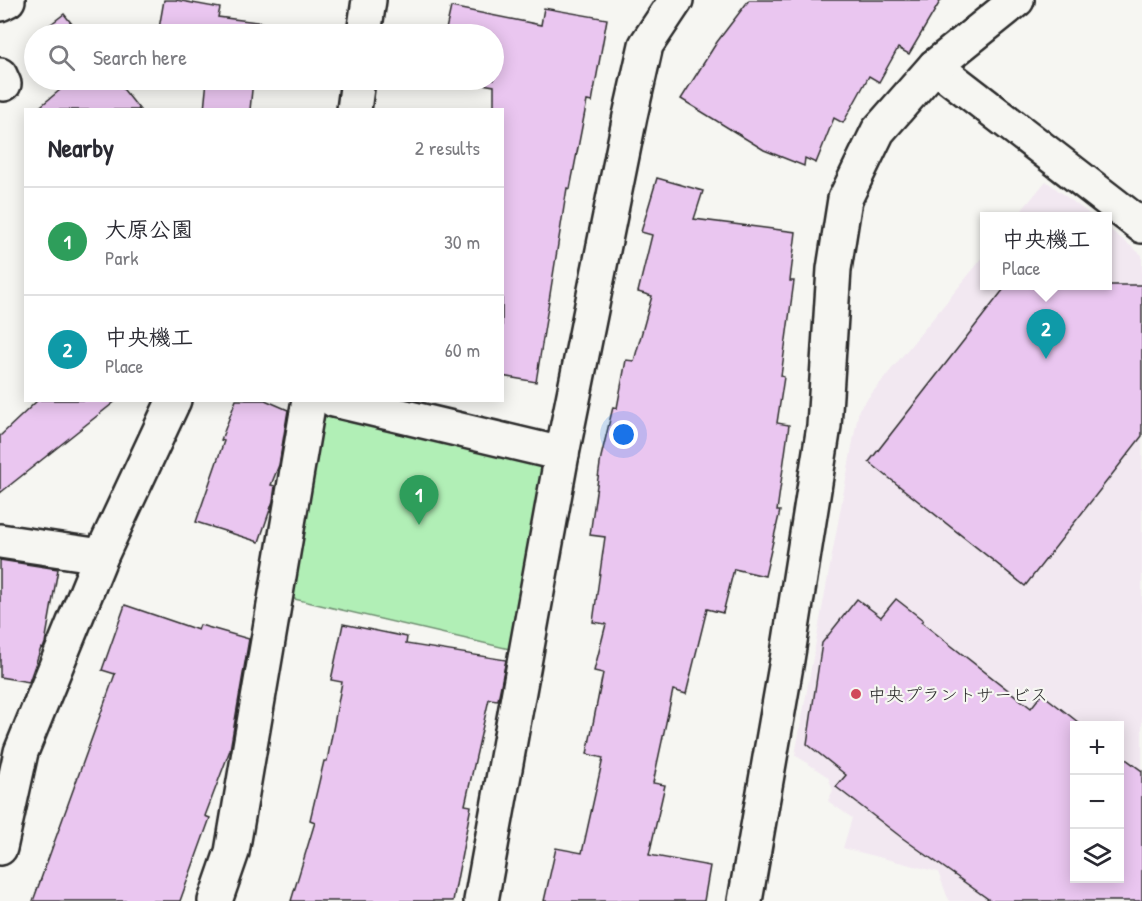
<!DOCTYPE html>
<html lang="en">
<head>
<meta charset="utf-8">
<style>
  :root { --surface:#fff; --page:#f2f2f3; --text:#2b2b33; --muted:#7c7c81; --line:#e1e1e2; --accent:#d93025 }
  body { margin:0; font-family:"Patrick Hand","Klee One",sans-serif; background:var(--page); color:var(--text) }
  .controls { position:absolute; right:18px; bottom:18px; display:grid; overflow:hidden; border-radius:0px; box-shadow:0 3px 15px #0003 }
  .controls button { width:54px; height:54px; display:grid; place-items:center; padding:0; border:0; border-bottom:2px solid var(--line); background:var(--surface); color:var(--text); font:30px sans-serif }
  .you { position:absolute; left:624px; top:435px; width:21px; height:21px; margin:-15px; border:4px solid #fff; border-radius:50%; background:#1a73e8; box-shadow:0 0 0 9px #1a73e833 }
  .badge { display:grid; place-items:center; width:39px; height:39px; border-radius:50%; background:var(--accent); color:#fff; font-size:20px; font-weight:700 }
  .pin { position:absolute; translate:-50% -50px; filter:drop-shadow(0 2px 3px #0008) }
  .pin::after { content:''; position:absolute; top:32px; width:21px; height:18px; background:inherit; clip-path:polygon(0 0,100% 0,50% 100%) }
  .popup { position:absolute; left:980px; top:212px; width:132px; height:78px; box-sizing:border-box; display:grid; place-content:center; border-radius:0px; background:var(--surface); filter:drop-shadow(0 2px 4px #0005); font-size:20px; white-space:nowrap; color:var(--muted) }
  .popup b { font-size:22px; color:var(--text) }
  .popup::after { content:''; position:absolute; left:50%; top:100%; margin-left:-12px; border:12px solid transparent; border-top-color:var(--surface) }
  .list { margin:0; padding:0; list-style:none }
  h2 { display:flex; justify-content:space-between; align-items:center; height:78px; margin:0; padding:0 24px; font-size:26px }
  h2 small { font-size:20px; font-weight:400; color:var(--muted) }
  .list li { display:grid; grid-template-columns:39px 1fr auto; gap:18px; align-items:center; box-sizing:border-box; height:108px; padding:0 24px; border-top:2px solid var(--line) }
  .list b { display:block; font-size:22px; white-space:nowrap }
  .list p { margin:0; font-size:20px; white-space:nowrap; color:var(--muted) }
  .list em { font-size:20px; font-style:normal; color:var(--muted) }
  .icon { flex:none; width:33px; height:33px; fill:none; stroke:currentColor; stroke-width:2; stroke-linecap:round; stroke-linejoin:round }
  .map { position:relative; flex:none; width:1142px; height:901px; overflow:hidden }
  .search { position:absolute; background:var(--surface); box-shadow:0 3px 15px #0003; left:24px; top:24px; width:480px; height:66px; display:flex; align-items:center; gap:15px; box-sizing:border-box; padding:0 21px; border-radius:33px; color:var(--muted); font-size:22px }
  .panel { position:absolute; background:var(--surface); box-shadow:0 3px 15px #0003; left:24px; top:108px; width:480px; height:294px; border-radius:0px }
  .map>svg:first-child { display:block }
</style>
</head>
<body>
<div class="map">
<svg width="1142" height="901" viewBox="0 0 1142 901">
  <rect width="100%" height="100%" fill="#f6f6f2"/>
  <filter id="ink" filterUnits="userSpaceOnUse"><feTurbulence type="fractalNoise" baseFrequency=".0167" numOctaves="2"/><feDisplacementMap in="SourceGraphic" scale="12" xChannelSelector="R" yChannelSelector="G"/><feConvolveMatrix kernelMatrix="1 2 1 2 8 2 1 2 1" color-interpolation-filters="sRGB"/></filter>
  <g filter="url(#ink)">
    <g fill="#f2e8f1" fill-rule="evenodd">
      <polygon points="1046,181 1092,216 1017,216"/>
      <path d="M1108,228l34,27v646h-193l-11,-29 -95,-24 9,-30 -24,-17 5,-11 -5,-13 -33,-22 64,-346 125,-153v30h124zM1074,726h46v152h-46z"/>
    </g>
    <polygon fill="#b1efb6" stroke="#6e8d70" stroke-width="1.5" points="309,401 562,454 527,653 277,595"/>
    <g fill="#eac6f0" stroke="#2b2b2b" stroke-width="1.5">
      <polygon points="164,0 176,0 220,8 218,17 312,29 311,34 158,34"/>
      <polygon points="749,0 941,0 909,54 898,48 879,82 869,76 843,123 834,118 816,163 805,158 804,166 764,150 681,99 717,42"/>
      <polygon points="451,7 541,25 544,8 607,19 592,102 587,101 570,189 567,188 536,382 502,376 502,110 494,110 494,86 458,80 494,80 494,34 445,34"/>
      <polygon points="64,14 80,34 38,34"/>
      <polygon points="62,80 116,80 140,110 36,110 66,85"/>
      <polygon points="207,80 253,80 250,110 204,110"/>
      <polygon points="261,80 305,80 304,85"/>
      <polygon points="657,178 703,191 694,219 796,232 790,281 794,281 781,376 784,377 777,423 789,425 777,511 780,511 765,576 734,569 723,613 707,609 686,694 673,690 653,783 665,785 649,855 710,866 704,901 544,901 556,848 582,853 603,758 587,754 603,673 594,671 606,624 593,622 605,537 590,535 601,457 613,407 617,408 626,360 634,361 652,296 638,292 652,235 641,232"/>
      <polygon points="1007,285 1142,285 1142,436 1025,586 869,462"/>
      <polygon points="38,400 117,400 0,493 0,436"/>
      <polygon points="236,400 265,400 288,410 279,465 271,485 275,486 273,501 259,542 196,522 224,441 221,440"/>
      <polygon points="0,560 58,569 45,643 43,649 41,648 29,682 0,677"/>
      <polygon points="857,599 881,617 896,599 923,620 921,622 1031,708 1042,694 1083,726 1074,726 1074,879 1119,879 1119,754 1142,771 1142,901 991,901 901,837 836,787 846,775 807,744 822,643"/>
      <polygon points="125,605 198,630 200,625 249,639 230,750 205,816 210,818 180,901 33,901 115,674 102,670"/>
      <polygon points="343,624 407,637 406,644 506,660 498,700 489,699 465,805 471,806 453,901 291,901 315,822 310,820 324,761 327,761 342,682 331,680"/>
    </g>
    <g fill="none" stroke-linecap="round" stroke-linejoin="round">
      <g stroke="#2b2b2b" stroke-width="38">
        <g id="minor">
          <polyline points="0,4 8,0"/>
          <polyline points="364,34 369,0"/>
          <polyline points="935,66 1142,226"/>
          <polyline points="0,75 4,84"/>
          <polyline points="354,110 358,80"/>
          <polyline points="334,400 562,454"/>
          <polyline points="0,541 101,556"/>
          <polyline points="0,848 21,752 101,556 174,400"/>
          <polyline points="215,901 232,852 309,400"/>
          <polyline points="481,901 562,454 630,116 646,45 676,0"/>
          <polyline points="745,901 787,660 824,426 834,269 845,199 878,131 935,66 1017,0"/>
        </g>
      </g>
      <use href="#minor" stroke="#f6f6f2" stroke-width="33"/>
    </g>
  </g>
  <circle fill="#d1495b" stroke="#f6f6f2" stroke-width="2" cx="856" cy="694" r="6"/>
  <g text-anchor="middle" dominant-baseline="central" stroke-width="4.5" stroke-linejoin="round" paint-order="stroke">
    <g font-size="18" fill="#2b2b2b" stroke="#f6f6f2" text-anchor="start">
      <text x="868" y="694">中央プラントサービス</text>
    </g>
  </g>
</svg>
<div class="controls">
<button>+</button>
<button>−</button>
<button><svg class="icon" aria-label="layers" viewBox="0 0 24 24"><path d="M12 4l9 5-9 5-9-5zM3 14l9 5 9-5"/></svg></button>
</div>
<div class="you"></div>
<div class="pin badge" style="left:419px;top:525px;background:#2e9e5b">1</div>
<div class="pin badge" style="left:1046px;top:359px;background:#0f9aa8">2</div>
<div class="popup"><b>中央機工</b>Place</div>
<div class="search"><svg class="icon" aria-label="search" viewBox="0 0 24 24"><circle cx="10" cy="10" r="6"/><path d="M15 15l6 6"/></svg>Search here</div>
<section class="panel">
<h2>Nearby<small>2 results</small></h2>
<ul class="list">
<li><span class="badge" style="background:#2e9e5b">1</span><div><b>大原公園</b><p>Park</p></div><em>30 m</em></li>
<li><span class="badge" style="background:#0f9aa8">2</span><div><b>中央機工</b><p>Place</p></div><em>60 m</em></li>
</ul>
</section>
</div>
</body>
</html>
